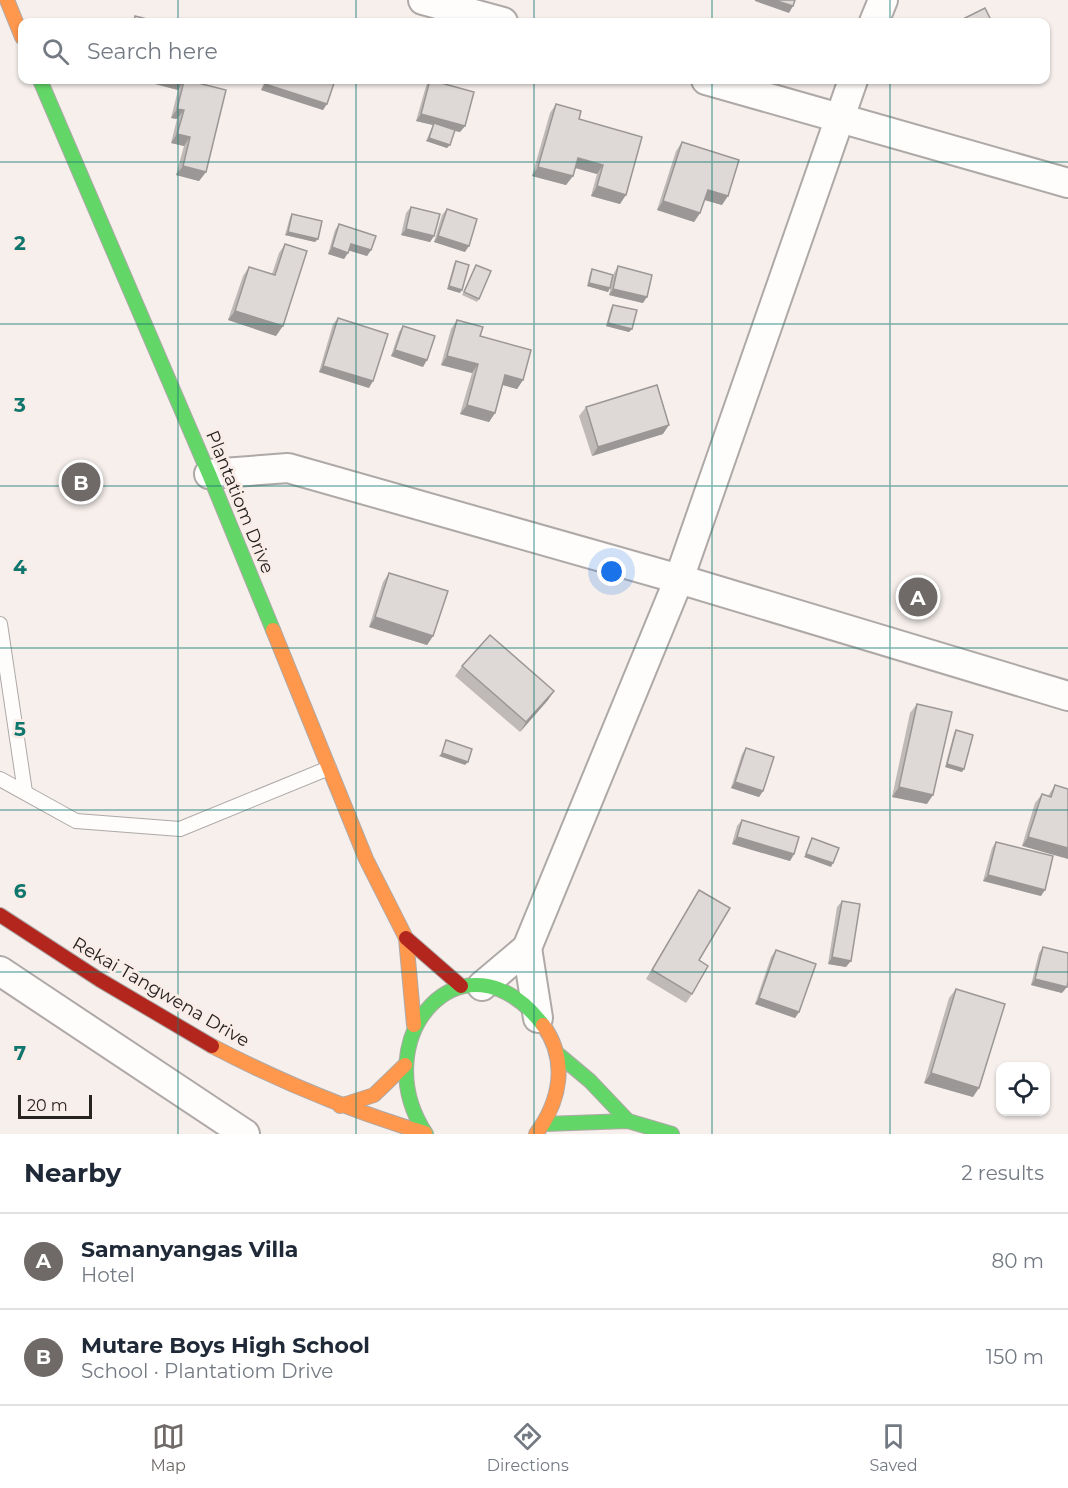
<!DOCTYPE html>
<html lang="en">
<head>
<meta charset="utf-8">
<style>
  :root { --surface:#fff; --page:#f6f6f7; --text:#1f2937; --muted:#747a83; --line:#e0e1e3; --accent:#6f6a68 }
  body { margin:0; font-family:Montserrat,sans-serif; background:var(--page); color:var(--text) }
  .controls { position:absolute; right:18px; bottom:18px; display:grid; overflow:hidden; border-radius:12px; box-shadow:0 2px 4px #0004 }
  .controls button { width:54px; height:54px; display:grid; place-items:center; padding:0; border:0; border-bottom:2px solid var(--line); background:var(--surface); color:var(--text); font:30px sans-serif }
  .scale { position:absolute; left:18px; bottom:15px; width:74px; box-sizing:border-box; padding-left:6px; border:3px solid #272321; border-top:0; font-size:16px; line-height:21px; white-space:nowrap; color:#272321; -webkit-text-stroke:4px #faede8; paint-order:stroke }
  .you { position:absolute; left:612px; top:572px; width:21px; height:21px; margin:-15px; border:4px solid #fff; border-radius:50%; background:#1a73e8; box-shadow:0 0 0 9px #1a73e833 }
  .badge { display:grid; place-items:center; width:39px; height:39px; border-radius:50%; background:var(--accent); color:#fff; font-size:20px; font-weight:700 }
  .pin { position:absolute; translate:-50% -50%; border:3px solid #fff; box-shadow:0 2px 6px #0006 }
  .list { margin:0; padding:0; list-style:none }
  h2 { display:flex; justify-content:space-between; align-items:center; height:78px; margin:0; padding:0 24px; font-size:26px }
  h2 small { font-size:20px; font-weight:400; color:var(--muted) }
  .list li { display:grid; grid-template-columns:39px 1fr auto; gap:18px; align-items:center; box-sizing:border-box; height:96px; padding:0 24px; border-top:2px solid var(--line) }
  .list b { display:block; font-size:22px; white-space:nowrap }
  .list p { margin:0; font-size:20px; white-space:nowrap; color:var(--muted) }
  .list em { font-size:20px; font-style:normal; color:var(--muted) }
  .icon { flex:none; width:33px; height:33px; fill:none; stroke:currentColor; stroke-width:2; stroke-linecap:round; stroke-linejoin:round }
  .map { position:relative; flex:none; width:1068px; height:1134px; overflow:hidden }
  .search { position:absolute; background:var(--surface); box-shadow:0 2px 4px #0004; left:18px; right:18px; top:18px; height:66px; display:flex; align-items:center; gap:15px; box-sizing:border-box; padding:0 21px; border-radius:12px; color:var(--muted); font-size:22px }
  .sheet { height:270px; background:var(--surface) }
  nav { display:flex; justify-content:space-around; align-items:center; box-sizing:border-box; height:84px; border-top:2px solid var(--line); background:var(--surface); font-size:16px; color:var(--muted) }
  nav a { display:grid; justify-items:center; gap:3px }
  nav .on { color:var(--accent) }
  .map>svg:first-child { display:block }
</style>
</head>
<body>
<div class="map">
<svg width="1068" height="1134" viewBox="0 0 1068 1134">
  <rect width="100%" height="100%" fill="#f6efec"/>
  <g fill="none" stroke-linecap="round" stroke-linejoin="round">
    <g stroke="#aea9a7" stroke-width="16">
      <g id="lane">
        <polyline points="0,624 25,792"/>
        <polyline points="0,779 76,821 180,829 329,768"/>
      </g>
    </g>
    <g stroke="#aea9a7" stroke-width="32">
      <g id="street">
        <polyline points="423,0 503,22"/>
        <polyline points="874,22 883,0"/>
        <polyline points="706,80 1068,183"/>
        <polyline points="209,474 288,468 679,579 1068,696"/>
        <polyline points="527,948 538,1018"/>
        <polyline points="0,971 245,1134"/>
        <polyline points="482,986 527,948 679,579 853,80"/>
      </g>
    </g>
    <g stroke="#aea9a7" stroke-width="16">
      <g id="fast">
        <polyline points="40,80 209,474 273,630"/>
        <polyline points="559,1055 590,1081 628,1121"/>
        <polyline points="545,1124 628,1121 672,1134"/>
        <path d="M426,1134c-63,-95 37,-212 117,-109"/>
      </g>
    </g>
    <g stroke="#aea9a7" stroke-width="16">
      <g id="slow">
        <polyline points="7,0 22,37"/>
        <polyline points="273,630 366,859 406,938 414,1025"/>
        <path d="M212,1046c69,36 139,65 213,87"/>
        <polyline points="340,1106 374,1095 405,1065"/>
        <path d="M536,1134c25,-34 32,-74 7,-109"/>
      </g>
    </g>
    <g stroke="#aea9a7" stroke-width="16">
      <g id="jam">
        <polyline points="0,915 100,980 212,1046"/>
        <polyline points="406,938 461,986"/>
      </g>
    </g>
    <use href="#lane" stroke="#fefdfc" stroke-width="14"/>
    <use href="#street" stroke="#fefdfc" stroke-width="28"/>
    <use href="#fast" stroke="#63d668" stroke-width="14"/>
    <use href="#slow" stroke="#ff974d" stroke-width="14"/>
    <use href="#jam" stroke="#b3261e" stroke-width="14"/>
  </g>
  <g fill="#bfbab8">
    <polygon points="140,80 186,80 206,172 199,181 176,175 184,146 171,143 177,119 171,118 178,90"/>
    <polygon points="265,80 335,80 323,110 261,90"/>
    <polygon points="430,80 465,126 460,132 454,131 447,148 426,141 433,125 416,121 426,86"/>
    <polygon points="556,104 579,119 642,137 620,204 591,196 597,174 575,168 573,176 566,185 532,176 550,113"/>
    <polygon points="682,142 722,205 705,200 700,213 694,222 657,210 676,151"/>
    <polygon points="411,207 434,236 430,242 401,235 406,213"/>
    <polygon points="447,209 465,252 434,242 442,215"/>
    <polygon points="292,214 315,242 285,235 290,217"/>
    <polygon points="339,224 371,250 367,256 349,250 344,259 328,254 335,230"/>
    <polygon points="285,244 276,336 228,320 243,276 249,267 272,274 279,253"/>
    <polygon points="456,261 460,293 447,289 454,264"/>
    <polygon points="476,265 479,299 477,302 462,295"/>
    <polygon points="618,266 643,303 609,295 614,273"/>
    <polygon points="592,269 610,288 608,292 587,286 590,273"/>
    <polygon points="613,305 632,329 629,332 606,326 611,308"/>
    <polygon points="338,318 369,388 319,372 333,324"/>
    <polygon points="457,320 480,336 523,380 517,389 503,385 495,413 489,422 460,414 472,373 441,365 451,329"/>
    <polygon points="403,326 423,367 391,356 399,332"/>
    <polygon points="586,407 663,434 592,456 579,416"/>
    <polygon points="389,573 433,636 427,645 369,627 383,582"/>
    <polygon points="462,666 554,691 548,700 520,732 455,676"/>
    <polygon points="917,704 927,804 892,797 910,713"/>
    <polygon points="956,730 962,772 945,767 954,733"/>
    <polygon points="746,748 763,791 759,797 731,788 742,754"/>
    <polygon points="1055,785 1068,789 1022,846 1035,803 1042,794 1048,796"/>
    <polygon points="742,820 794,854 790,861 732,844 737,826"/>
    <polygon points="996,842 1041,896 983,881 992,848"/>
    <polygon points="699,890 699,960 692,994 686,1003 646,979 693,900"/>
    <polygon points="842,901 846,967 828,964 837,907"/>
    <polygon points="1043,947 1062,993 1031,985 1039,953"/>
    <polygon points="776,950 799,1012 795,1018 755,1004 771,957"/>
    <polygon points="956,989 973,1097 924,1083 949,998"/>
  </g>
  <g fill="#9b9796">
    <polygon points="755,0 774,0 793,6 789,13 755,1"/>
    <polygon points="140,80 180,80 184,81 178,90"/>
    <polygon points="196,80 212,80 210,83"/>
    <polygon points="265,84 327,104 323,110 261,90"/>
    <polygon points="177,109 184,110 177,119 171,118"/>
    <polygon points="421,114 465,126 460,132 433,125 434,123 433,125 416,121"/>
    <polygon points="177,134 190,137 184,146 171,143"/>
    <polygon points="429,138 450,145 447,148 426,141"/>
    <polygon points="578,158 603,165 597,174 572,167"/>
    <polygon points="183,166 206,172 199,181 176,175"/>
    <polygon points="538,167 573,176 566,185 532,176"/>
    <polygon points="597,186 626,195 620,204 591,196"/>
    <polygon points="708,190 728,196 722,205 701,199"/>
    <polygon points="663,201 700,213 694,222 657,210"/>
    <polygon points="406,229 434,236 430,242 401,235"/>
    <polygon points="288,232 318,239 315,242 285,235"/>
    <polygon points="438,236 469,246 465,252 434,242"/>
    <polygon points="351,244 371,250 367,256 347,250"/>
    <polygon points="332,247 348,253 344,259 328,254"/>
    <polygon points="589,283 610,288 608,292 587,286"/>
    <polygon points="449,286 462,290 460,293 447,289"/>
    <polygon points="613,289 647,297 643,303 609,295"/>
    <polygon points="235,311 283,326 276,336 228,320"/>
    <polygon points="608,323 632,329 629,332 606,326"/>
    <polygon points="395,350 427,360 423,367 391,356"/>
    <polygon points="447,356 478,364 472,373 441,365"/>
    <polygon points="323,366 373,381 369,388 319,372"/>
    <polygon points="505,375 523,380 517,389 499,384"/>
    <polygon points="467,405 495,413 489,422 460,414"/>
    <polygon points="669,425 663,434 592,456 598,447"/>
    <polygon points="375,617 433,636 427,645 369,627"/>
    <polygon points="554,691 548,700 520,732 526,722"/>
    <polygon points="442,753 468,762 465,765 439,756"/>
    <polygon points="947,764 964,769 962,772 945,767"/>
    <polygon points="735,782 763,791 759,797 731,788"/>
    <polygon points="899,787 933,795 927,804 892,797"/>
    <polygon points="737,837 794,854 790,861 732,844"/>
    <polygon points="1028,837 1068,848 1068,859 1022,846"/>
    <polygon points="806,854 833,863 831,867 804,857"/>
    <polygon points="988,875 1045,890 1041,896 983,881"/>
    <polygon points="832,957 851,961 846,967 828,964"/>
    <polygon points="1035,979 1067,987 1062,993 1031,985"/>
    <polygon points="759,998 799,1012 795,1018 755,1004"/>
    <polygon points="931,1073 979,1088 973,1097 924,1083"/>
  </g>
  <g fill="#ded8d6" stroke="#9b9796" stroke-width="1.5">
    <polygon points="774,0 795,0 793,6"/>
    <polygon points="985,8 992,22 957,22"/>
    <polygon points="135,16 159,22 134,22"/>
    <polygon points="180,80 186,80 226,90 206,172 183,166 190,137 177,134 184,110 177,109 184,81"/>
    <polygon points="267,80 335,80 327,104 265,84"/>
    <polygon points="430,80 474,92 465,126 421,114"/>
    <polygon points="556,104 581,111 579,119 642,137 626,195 597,186 603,165 578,158 573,176 538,167"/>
    <polygon points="434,123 455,130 450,145 429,138"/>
    <polygon points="682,142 739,160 728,196 708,190 700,213 663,201"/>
    <polygon points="411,207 440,214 434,236 406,229"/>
    <polygon points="447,209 477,219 469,246 438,236"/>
    <polygon points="292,214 322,221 318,239 288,232"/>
    <polygon points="339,224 376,236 371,250 351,244 348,253 332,247"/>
    <polygon points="285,244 307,251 283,326 235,311 249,267 275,275"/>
    <polygon points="456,261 469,265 462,290 449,286"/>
    <polygon points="476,265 491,271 479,299 464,292"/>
    <polygon points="618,266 652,275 647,297 613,289"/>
    <polygon points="592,269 613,275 610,288 589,283"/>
    <polygon points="613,305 637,310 632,329 608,323"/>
    <polygon points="338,318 388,334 373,381 323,366"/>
    <polygon points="457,320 483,327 480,336 531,350 523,380 505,375 495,413 467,405 478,364 447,356"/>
    <polygon points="403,326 435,336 427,360 395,350"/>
    <polygon points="657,385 669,425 598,447 586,407"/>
    <polygon points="389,573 448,591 433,636 375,617"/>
    <polygon points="490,635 554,691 526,722 462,666"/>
    <polygon points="917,704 952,712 933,795 899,787"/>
    <polygon points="956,730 973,735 964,769 947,764"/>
    <polygon points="446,740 472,749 468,762 442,753"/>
    <polygon points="746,748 774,757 763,791 735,782"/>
    <polygon points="1055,785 1068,789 1068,848 1028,837 1042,794 1051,797"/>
    <polygon points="742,820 799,837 794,854 737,837"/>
    <polygon points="812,838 839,848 833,863 806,854"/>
    <polygon points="996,842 1053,856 1045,890 988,875"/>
    <polygon points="699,890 730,908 699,960 708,966 692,994 652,970"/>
    <polygon points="842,901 860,904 851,961 832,957"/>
    <polygon points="1043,947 1068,953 1068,981 1067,987 1035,979"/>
    <polygon points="776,950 816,964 799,1012 759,998"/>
    <polygon points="956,989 1005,1004 979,1088 931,1073"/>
  </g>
  <path fill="none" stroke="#0f766e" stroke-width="1.5" stroke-opacity="0.55" d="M178,0v22M356,0v22M534,0v22M712,0v22M890,0v22M178,80v1054M356,80v1054M534,80v1054M712,80v1054M890,80v1054M0,162h1068M0,324h1068M0,486h1068M0,648h1068M0,810h1068M0,972h1068"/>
  <g text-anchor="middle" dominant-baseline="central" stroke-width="6" stroke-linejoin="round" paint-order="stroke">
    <g font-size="18" fill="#272321" stroke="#faede8">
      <text transform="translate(240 502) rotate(68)">Plantatiom Drive</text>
      <text transform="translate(161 992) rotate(30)">Rekai Tangwena Drive</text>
    </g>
  </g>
  <g font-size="20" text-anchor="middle" font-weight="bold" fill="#0f766e" stroke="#faede8" stroke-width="6" stroke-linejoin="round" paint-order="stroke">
    <text x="20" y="250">2</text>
    <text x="20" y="412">3</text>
    <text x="20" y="574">4</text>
    <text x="20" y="736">5</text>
    <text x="20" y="898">6</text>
    <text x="20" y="1060">7</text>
  </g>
</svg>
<div class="controls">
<button><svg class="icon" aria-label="locate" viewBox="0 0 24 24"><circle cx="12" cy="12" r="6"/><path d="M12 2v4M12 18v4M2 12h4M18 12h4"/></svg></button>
</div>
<div class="scale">20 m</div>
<div class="you"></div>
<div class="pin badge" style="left:918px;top:597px">A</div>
<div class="pin badge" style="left:81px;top:482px">B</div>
<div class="search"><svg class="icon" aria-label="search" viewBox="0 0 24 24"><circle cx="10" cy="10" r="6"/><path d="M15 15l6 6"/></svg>Search here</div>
</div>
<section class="sheet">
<h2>Nearby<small>2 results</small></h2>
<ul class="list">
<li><span class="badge">A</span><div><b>Samanyangas Villa</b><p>Hotel</p></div><em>80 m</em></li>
<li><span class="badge">B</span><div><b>Mutare Boys High School</b><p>School · Plantatiom Drive</p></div><em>150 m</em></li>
</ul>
</section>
<nav>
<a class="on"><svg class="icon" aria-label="map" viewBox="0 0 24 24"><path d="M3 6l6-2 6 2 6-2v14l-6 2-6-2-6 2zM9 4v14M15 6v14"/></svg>Map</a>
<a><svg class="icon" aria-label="directions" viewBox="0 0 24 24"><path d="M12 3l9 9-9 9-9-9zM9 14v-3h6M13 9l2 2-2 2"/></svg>Directions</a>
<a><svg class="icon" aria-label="saved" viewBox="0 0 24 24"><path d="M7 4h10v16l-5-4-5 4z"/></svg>Saved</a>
</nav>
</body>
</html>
